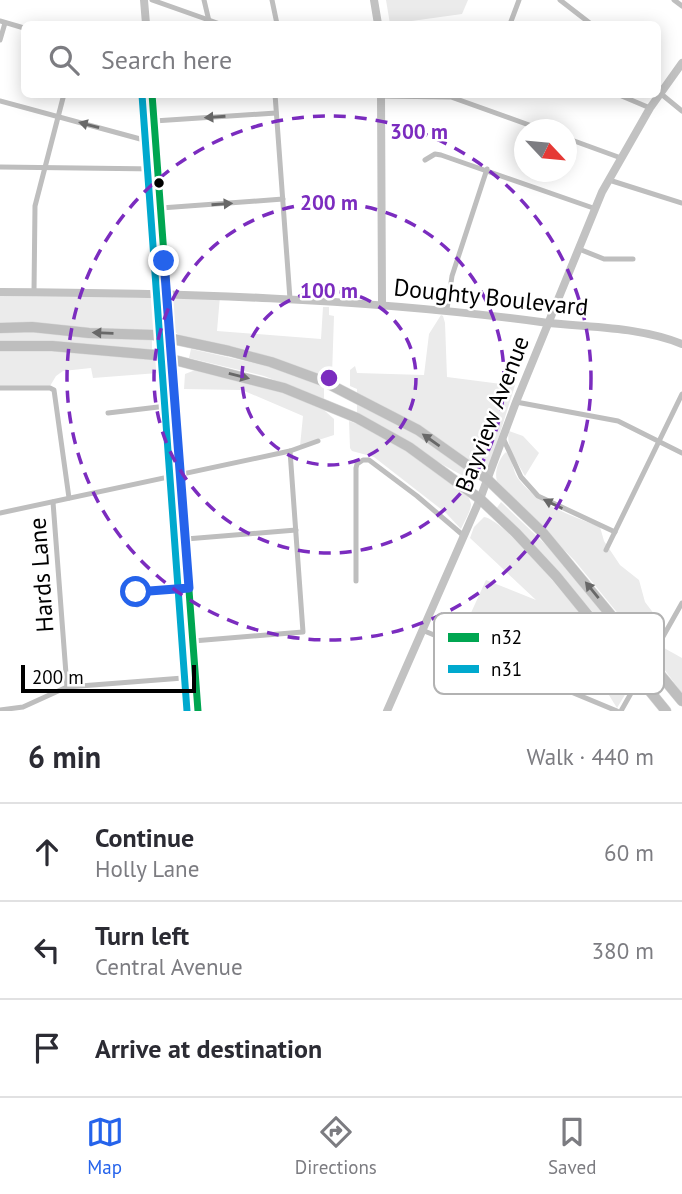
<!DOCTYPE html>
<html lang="en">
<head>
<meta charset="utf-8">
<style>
  :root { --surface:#fff; --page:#f2f2f3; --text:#2b2b33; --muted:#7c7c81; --line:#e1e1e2; --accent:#2563eb }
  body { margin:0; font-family:"PT Sans",sans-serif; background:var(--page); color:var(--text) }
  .compass { position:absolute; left:514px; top:119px; width:63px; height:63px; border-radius:50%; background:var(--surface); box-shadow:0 4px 18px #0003; rotate:116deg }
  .scale { position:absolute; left:21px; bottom:18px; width:175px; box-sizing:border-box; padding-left:7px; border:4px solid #000; border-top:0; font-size:19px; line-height:24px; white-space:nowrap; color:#000; -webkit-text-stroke:5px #fff; paint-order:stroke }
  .stop { position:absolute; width:21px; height:21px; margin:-16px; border:5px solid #2563eb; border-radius:50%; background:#fff }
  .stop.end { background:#2563eb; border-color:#fff; box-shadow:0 2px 7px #0008 }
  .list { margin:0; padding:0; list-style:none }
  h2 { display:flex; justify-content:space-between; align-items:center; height:91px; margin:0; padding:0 28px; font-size:30px }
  h2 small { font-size:23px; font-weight:400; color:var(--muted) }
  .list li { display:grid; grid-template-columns:46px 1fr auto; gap:21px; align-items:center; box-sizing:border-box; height:98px; padding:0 28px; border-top:2px solid var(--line) }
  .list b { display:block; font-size:26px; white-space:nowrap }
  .list p { margin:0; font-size:23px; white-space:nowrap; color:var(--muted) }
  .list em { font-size:23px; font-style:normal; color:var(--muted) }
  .icon { flex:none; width:38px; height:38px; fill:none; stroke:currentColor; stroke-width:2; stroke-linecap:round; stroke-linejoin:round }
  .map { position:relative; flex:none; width:682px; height:711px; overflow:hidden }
  .search { position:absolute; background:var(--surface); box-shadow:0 4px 18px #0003; left:21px; right:21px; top:21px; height:77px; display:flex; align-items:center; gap:18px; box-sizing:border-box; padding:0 24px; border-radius:10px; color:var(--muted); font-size:26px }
  .sheet { height:385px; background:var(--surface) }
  nav { display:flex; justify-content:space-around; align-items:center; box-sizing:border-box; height:98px; border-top:2px solid var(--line); background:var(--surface); font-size:19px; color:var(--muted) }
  nav a { display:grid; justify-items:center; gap:4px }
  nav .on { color:var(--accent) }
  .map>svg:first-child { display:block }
</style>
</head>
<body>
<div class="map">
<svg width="682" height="711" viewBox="0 0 682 711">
  <rect width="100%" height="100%" fill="#fff"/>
  <g fill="#ebebeb">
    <polygon points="386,0 468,0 462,14 390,24"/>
    <polygon points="0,293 166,295 168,334 0,326"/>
    <polygon points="167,295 220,296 217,331 321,339 323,307 329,307 329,315 334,316 332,375 324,375 324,381 179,335 172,330"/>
    <polygon points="441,315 443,316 445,323 447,377 509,385 517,379 493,455 489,465 482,471 357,396 357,389 350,386 350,370 355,366 357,373 424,375 429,334"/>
    <polygon points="0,329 60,331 152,340 152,355 0,344"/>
    <polygon points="0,347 50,347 169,361 171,372 93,378 91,368 63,371 56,376 50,386 0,386"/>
    <polygon points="191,349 280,369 324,385 324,399 264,376 189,358"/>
    <polygon points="198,369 289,394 324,407 325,411 334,419 334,435 300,446 303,416 242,390 184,389 185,374"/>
    <polygon points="357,399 418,432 470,470 465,477 357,417"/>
    <path d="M349,421l8,3 1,-3c19,11 112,62 113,83 0,7 -7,18 -10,25l-15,-16 -72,-56 -22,-6 -2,-3z"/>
    <path d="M509,431l14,5 16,17 -14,23c-7,-13 -20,-30 -16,-45z"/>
    <path d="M506,452c8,8 6,21 14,29 20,25 51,34 80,46l4,14 16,24 19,15 6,22 19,25 -9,14 -6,2 -11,-5 -63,-77 -78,-80c-3,-9 2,-23 9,-29z"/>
    <polygon points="501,502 563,561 634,649 629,653 535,547 496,509"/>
    <path d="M484,517c26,3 125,133 147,160l-2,11 -12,20 -53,-85 -24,50 -81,-34 27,-59 50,20 -66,-62 4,-11z"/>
    <polygon points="664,648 682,658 682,693 661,665 659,660"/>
  </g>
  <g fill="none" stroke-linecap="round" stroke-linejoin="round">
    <g stroke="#dbdbdb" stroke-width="11">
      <g id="highway">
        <polyline points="0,328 32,327 89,333 154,335 229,351 271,362 323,381 418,430 487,479 543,533 682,701"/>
        <polyline points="0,346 52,346 155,355 284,388 357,418 409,447 480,499 516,533 556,576 666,711"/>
      </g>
    </g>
    <g stroke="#bebebe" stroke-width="5">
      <polyline points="152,0 220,24"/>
      <polyline points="204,0 209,21"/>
      <polyline points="272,0 277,24"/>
      <polyline points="560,0 591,24"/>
      <polyline points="674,0 682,6"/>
      <polyline points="0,21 24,28"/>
      <polyline points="510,24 519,0"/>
      <polyline points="0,40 5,23"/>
      <polyline points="660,93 682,111"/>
      <polyline points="275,94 290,299"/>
      <polyline points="617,94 650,108"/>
      <polyline points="381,96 451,97 543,130"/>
      <polyline points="0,101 155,143"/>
      <polyline points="154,121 276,113"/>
      <polyline points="566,138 621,158"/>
      <polyline points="425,160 435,154 441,155 596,209"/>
      <polyline points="0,167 157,169"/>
      <polyline points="609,180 682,203"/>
      <polyline points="161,208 283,199"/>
      <polyline points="579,249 604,259 633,259"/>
      <polyline points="34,292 35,206 64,94"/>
      <polyline points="447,309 452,276 487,169"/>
      <polyline points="0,388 50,388 54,390 69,498"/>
      <polyline points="516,402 618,421 682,453"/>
      <polyline points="108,413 175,405"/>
      <polyline points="503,438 521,477 538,496 615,532"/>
      <polyline points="53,502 67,687"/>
      <polyline points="0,513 290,451 318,441"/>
      <polyline points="186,539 296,530"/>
      <polyline points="606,550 682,394"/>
      <polyline points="356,581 356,468 357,464 363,460 369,460 417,496 464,536"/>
      <polyline points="137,605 136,592 189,588"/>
      <polyline points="422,630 617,711"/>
      <polyline points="193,641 303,632 290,451"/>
      <polyline points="543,680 563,638"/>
      <polyline points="0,710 23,707 67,687 196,677"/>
      <polyline points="621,711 682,603"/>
    </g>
    <g stroke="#c2c2c2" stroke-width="8">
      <polyline points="144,0 146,24"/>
      <polyline points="374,0 378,24"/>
      <polyline points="152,94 198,711"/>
      <polyline points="381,94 382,304"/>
      <path d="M0,292c181,1 361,6 541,30 47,6 97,4 141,22"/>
      <polyline points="387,711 480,499 516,402 602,192 650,108 682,63"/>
    </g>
    <use href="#highway" stroke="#bebebe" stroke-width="10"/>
    <g stroke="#fff" stroke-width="12">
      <polyline id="bus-1" points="152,94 198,711"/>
    </g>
    <g stroke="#fff" stroke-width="12">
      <polyline id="bus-2" points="142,95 187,711"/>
    </g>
    <use href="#bus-1" stroke="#00a651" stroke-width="7"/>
    <use href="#bus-2" stroke="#00a9ce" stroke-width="7"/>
  </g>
  <defs><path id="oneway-solid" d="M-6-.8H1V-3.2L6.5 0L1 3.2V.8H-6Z" transform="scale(1.75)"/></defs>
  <g fill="#686868">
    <use href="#oneway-solid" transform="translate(215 117) rotate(176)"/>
    <use href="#oneway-solid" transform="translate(89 125) rotate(-165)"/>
    <use href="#oneway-solid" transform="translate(222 204) rotate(-4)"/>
    <use href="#oneway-solid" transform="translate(103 333) rotate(-178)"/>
    <use href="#oneway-solid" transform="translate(239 376) rotate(14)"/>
    <use href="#oneway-solid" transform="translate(431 440) rotate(-145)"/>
    <use href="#oneway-solid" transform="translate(553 504) rotate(-154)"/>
    <use href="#oneway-solid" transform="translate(592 590) rotate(-129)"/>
  </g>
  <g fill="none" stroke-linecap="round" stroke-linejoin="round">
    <polyline stroke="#2563eb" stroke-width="9" points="136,592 189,588 164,261"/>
  </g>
  <g fill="none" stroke="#7b2cbf" stroke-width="3.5" stroke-dasharray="12 9">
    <circle cx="329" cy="378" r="87"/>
    <circle cx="329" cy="378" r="175"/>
    <circle cx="329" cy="378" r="262"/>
  </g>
  <circle fill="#000" stroke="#fff" stroke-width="2.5" cx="159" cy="183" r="6"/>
  <g text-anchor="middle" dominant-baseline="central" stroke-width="5" stroke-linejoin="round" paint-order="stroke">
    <g font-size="24" fill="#000" stroke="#fff">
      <text transform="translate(491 297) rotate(6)">Doughty Boulevard</text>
      <text transform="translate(492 414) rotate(-69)">Bayview Avenue</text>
      <text transform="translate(41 575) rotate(-94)">Hards Lane</text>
    </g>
  </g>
  <rect x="434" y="613" width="230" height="81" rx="10" fill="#fff" stroke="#b2b2b2" stroke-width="2"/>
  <rect x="448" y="633" width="31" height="9" fill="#00a651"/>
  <rect x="448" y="665" width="31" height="8" fill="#00a9ce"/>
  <g font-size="19" fill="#000">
    <text x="491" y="644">n32</text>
    <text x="491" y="676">n31</text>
  </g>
  <circle cx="329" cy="378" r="10" fill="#7b2cbf" stroke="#fff" stroke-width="3.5"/>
  <g font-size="21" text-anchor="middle" font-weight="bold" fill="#7b2cbf" stroke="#fff" stroke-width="5" stroke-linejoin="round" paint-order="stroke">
    <text x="419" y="139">300 m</text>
    <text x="329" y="210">200 m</text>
    <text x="329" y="298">100 m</text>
  </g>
</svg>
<svg class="compass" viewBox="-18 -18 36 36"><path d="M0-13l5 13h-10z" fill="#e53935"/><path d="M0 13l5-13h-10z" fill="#7c7c81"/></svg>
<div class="scale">200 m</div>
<div class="stop" style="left:136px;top:592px"></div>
<div class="stop end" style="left:164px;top:261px"></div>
<div class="search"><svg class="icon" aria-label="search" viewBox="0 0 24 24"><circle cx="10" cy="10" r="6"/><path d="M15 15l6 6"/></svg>Search here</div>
</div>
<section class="sheet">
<h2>6 min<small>Walk · 440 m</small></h2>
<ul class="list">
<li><svg class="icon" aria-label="ahead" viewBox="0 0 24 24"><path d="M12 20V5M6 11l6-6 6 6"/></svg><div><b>Continue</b><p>Holly Lane</p></div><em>60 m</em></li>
<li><svg class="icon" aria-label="left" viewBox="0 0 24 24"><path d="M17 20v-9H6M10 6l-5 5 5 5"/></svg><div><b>Turn left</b><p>Central Avenue</p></div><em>380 m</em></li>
<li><svg class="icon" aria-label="arrive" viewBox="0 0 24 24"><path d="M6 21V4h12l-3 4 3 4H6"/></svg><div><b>Arrive at destination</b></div></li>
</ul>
</section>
<nav>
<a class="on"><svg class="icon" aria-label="map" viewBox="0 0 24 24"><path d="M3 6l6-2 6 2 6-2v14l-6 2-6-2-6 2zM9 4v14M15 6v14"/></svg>Map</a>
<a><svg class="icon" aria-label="directions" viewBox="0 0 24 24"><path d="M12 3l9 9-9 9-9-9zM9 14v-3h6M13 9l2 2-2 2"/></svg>Directions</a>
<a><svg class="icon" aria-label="saved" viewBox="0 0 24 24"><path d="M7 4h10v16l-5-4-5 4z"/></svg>Saved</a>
</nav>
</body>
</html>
